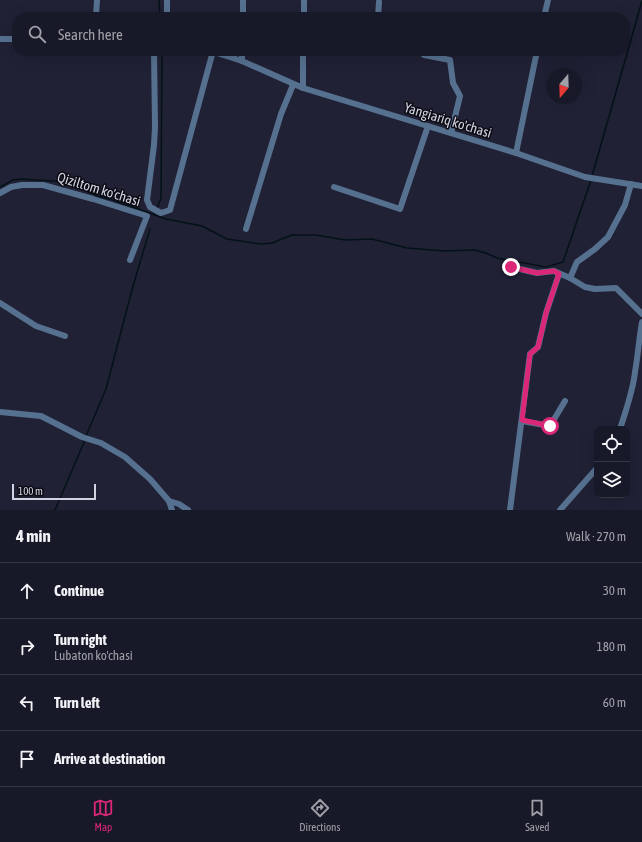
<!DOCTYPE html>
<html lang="en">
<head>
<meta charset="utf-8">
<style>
  :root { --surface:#181928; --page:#212230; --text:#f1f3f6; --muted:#9fa0a8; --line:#363845; --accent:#db2777 }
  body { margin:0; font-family:"Asap Condensed",sans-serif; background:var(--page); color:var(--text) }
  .controls { position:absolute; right:12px; bottom:12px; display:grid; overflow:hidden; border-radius:8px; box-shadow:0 4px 16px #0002 }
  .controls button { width:36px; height:36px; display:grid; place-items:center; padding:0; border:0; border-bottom:1px solid var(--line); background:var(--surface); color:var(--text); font:20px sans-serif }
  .compass { position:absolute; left:546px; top:68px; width:36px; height:36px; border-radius:50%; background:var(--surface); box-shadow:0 4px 16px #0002; rotate:199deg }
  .scale { position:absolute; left:12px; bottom:10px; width:84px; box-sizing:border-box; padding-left:4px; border:2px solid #d1d3e0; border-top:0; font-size:11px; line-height:14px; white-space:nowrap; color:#d1d3e0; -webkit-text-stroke:3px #0b0b14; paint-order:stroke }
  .stop { position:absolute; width:12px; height:12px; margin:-9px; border:3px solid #db2777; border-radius:50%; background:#fff }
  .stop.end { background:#db2777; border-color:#fff; box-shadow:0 1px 4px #0008 }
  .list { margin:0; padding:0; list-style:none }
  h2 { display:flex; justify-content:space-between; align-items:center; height:52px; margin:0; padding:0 16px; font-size:17px }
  h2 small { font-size:13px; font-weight:400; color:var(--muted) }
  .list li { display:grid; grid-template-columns:26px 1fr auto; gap:12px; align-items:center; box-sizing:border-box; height:56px; padding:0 16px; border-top:1px solid var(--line) }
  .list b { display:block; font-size:15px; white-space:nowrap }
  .list p { margin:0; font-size:13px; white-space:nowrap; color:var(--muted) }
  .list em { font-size:13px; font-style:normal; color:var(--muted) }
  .icon { flex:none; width:22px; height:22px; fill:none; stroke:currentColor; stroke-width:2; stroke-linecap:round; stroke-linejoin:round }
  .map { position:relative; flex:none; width:642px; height:510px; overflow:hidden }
  .search { position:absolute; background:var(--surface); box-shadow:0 4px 16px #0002; left:12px; right:12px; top:12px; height:44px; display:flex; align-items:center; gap:10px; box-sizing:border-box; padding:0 14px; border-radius:16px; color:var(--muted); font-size:15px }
  .sheet { height:276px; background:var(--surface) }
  nav { display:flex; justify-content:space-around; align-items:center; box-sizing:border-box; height:56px; border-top:1px solid var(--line); background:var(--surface); font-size:11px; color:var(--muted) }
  nav a { display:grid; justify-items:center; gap:2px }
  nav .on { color:var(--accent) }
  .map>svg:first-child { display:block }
</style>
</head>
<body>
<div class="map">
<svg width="642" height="510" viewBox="0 0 642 510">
  <rect width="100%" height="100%" fill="#202135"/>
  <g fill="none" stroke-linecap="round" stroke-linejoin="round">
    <g stroke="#031218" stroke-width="1.5">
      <polyline points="159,0 160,17"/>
      <polyline points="592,176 642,1"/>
      <polyline points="0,187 13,180 22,179 66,182 98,196 113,200 166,219 202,226 227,239 261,244 272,243 292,235 316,235 345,240 372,239 407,248 445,251 474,250 486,253 497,258 546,267 563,262 591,180"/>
      <polyline points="157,208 161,198 162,51"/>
      <polyline points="86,436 106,389 133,286 150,229"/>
      <polyline points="55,510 85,440"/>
    </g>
    <g stroke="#567190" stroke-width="6">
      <polyline points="167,0 167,17"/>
      <polyline points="96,17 97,0"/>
      <polyline points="243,17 243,0"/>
      <polyline points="304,17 304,0"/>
      <polyline points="378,17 379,2"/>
      <polyline points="544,17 548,0"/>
      <polyline points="0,39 17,39"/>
      <polyline points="154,51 155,127 154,145 147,200 150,207 161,213 170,210 213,51"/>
      <polyline points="211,51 242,61 303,88 516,153 585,177 642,186"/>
      <polyline points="424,55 450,60 453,83 460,96 451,133"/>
      <polyline points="242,61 242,51"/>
      <polyline points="303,88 303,51"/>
      <polyline points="516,153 537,51"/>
      <polyline points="334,187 400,209 428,126"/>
      <polyline points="0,193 11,187 22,185 43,185 93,199 147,216 130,260"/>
      <polyline points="246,229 281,114 293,85"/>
      <polyline points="511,267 537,273 554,271 570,278 585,287 595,289 616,288 642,314"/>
      <polyline points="570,278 577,262 595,249 608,237 625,205 631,184"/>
      <polyline points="0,303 36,326 65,336"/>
      <polyline points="0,412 41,416 82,437 101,443 125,457 150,479 169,501 179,504 188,510"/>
      <polyline points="522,421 550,426 565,401"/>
      <path d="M620,429c6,-19 13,-38 15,-57 3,-17 4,-33 7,-50"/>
      <polyline points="169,501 172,510"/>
      <polyline points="510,510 530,354 538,347 546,313 559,274"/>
      <polyline points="560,510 597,468"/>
    </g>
  </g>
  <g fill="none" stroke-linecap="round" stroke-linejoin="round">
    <polyline stroke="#db2777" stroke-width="5" points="511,267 537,273 554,271 559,274 546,313 538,347 530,354 522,420 550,426"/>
  </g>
  <g text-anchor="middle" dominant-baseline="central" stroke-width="3" stroke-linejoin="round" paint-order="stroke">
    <g font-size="14" fill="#d1d3e0" stroke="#0b0b14">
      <text transform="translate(448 120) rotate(17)">Yangiariq ko'chasi</text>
      <text transform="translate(99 189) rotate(17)">Qiziltom ko'chasi</text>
    </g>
  </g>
</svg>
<div class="controls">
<button><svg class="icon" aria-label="locate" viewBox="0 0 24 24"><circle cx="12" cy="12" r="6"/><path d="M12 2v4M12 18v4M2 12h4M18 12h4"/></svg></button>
<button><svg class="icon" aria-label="layers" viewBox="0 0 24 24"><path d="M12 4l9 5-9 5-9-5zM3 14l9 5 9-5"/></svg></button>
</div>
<svg class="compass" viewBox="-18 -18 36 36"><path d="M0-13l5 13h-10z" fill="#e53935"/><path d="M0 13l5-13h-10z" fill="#9fa0a8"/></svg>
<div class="scale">100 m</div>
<div class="stop" style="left:550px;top:426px"></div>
<div class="stop end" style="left:511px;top:267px"></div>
<div class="search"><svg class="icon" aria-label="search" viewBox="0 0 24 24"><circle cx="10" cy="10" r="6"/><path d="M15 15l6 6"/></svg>Search here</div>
</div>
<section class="sheet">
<h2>4 min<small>Walk · 270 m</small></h2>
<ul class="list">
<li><svg class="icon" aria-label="ahead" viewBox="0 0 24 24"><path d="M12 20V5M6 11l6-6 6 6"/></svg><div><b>Continue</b></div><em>30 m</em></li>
<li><svg class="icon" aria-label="right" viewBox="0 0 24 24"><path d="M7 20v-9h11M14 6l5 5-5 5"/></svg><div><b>Turn right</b><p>Lubaton ko'chasi</p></div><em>180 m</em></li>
<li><svg class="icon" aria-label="left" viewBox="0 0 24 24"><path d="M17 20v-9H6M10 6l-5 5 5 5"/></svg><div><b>Turn left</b></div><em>60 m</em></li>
<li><svg class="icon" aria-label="arrive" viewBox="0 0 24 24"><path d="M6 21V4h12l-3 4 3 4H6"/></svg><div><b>Arrive at destination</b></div></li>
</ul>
</section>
<nav>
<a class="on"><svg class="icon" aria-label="map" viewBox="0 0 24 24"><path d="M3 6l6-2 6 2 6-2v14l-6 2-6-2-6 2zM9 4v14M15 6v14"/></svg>Map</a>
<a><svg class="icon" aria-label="directions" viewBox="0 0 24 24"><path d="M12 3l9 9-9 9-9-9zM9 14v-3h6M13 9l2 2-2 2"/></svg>Directions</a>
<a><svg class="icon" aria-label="saved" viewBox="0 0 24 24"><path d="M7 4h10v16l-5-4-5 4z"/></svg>Saved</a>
</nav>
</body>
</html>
